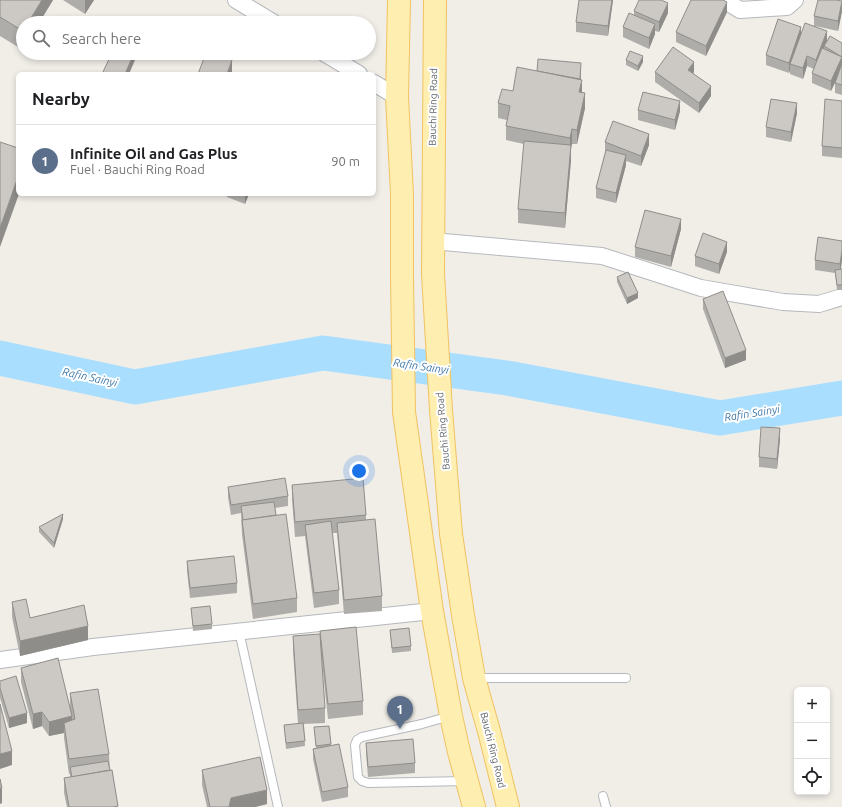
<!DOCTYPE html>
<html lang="en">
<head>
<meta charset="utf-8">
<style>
  :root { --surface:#fff; --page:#f2f2f2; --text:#202124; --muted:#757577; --line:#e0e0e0; --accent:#b45309 }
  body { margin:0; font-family:Ubuntu,sans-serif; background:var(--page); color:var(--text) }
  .controls { position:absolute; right:12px; bottom:12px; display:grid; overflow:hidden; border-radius:6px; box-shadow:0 2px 6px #0003 }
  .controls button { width:36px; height:36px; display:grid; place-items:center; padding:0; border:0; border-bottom:1px solid var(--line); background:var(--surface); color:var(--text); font:20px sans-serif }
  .you { position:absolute; left:359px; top:471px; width:14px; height:14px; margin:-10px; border:3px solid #fff; border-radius:50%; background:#1a73e8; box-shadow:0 0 0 6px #1a73e833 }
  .badge { display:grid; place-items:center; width:26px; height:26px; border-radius:50%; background:var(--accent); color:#fff; font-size:13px; font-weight:700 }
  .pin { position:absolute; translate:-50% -33px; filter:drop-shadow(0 1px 2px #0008) }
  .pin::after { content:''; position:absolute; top:21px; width:14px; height:12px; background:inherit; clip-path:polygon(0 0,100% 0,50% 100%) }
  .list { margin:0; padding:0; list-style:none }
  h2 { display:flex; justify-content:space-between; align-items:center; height:52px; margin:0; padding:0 16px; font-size:17px }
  h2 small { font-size:13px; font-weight:400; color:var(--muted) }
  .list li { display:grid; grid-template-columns:26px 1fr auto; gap:12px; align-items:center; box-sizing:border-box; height:72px; padding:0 16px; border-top:1px solid var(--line) }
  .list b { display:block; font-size:15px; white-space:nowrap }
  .list p { margin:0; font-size:13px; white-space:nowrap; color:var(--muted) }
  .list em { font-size:13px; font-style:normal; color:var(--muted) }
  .icon { flex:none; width:22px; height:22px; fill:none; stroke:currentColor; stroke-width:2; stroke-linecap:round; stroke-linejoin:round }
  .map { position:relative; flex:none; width:842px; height:807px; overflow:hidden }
  .search { position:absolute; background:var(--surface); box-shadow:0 2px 6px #0003; left:16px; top:16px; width:360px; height:44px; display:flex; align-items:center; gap:10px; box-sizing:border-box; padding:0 14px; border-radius:22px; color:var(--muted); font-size:15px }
  .panel { position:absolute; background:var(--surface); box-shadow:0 2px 6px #0003; left:16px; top:72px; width:360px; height:124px; border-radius:6px }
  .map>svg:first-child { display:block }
</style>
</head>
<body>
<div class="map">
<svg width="842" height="807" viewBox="0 0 842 807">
  <rect width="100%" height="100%" fill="#f1eee8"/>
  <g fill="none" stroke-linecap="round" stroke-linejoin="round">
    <polyline stroke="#aadefe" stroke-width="35" points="0,358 135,387 323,353 507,378 720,418 842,398"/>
    <g stroke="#b5b8bc" stroke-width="10">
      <g id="lane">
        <polyline points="239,631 278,807"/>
        <polyline points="475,678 626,678"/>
        <polyline points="450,716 422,724 362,737 357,740 355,745 358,777 362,781 368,783 466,781"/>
        <polyline points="603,796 606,807"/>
      </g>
    </g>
    <g stroke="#b5b8bc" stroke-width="18">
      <g id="street">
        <polyline points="236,0 274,23"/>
        <polyline points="724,0 740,10 787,7 795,0"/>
        <polyline points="324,53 359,74"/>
        <polyline points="374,83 397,97"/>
        <polyline points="432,241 602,256 701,288 783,302 819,304 842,297"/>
        <polyline points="0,660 93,647 432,611"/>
      </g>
    </g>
    <g stroke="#f1c261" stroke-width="24">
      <g id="primary">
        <polyline points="399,0 397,97 402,194 402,277 404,412 432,611 451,716 459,752 474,807"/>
        <polyline points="435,0 433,274 441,410 451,534 463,615 474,678 490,735 508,807"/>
      </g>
    </g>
    <use href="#lane" stroke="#fff" stroke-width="8"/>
    <use href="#street" stroke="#fff" stroke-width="16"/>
    <use href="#primary" stroke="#feeeaf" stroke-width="22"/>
  </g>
  <g fill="#afada9">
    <polygon points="0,0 53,0 39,23 23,23 23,50 0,36"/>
    <polygon points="63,0 94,0 85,14"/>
    <polygon points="613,0 608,36 576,32 576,22"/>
    <polygon points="634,11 668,13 659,32 655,31 655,34 649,49 623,37 623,27 634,15"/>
    <polygon points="842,11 838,31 815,26 827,41 842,43 842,95 835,93 835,83 831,91 812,83 812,73 814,69 807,66 803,79 790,74 790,70 789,73 766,65 766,55 801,33 814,26 814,16"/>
    <polygon points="727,12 706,56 676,42 676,32"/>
    <polygon points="626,60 643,62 638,71 626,65"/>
    <polygon points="537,71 581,73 581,80 582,92 585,108 577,144 572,144 571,148 571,160 565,228 518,223 518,209 524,144 506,140 506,126 507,120 498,118 498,103"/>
    <polygon points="655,72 694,72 693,73 711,96 699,113 655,82"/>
    <polygon points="842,101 842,158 822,156 822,146"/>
    <polygon points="638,110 680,111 675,130 638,120"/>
    <polygon points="797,113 791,142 766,137 766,127"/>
    <polygon points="605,142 649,145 641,166 626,161 626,165 616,203 596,198 596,188 605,153"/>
    <polygon points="227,194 249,194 245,204 227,197"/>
    <polygon points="681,229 671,267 635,257 635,247"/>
    <polygon points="727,252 719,274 695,266 695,256"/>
    <polygon points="815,260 842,260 841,269 842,269 842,290 837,290 835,273 815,270"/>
    <polygon points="617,277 638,298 627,304 617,282"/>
    <polygon points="703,299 746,360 725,368 703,309"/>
    <polygon points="780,439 777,469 759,467 759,457"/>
    <polygon points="292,485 366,515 366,520 382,596 382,611 344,614 337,533 332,533 339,590 339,604 314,608 305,536 295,537 292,500"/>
    <polygon points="228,487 288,496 288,506 275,508 276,515 297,598 297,612 253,619 242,535 241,513 231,515 228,497"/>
    <polygon points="63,519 54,548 39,532 39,527"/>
    <polygon points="187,561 237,583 237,593 190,598 187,571"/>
    <polygon points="12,602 30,618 88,640 20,656 12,617"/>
    <polygon points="191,608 212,624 212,629 193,631"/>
    <polygon points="390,630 411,646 411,651 392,653"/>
    <polygon points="320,631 363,701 363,715 328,719 321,653 325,708 325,723 304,724 305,746 286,749 284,725 298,724 293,651 293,636 320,642"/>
    <polygon points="21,668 70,706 70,693 109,754 110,770 112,770 118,807 67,807 64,793 64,778 70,777 70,774 69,774 64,738 64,733 49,736 42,726 33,729 21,682"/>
    <polygon points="0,681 27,723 9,728 0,698"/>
    <polygon points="329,726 331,745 348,787 348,797 322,802 313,759 313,749 316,748 314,727"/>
    <polygon points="366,743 415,763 415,773 368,777 366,753"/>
    <polygon points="202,770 267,804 255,807 207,807 202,785"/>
  </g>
  <g fill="#8f8d8a">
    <polygon points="42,0 53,0 39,23 28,23"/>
    <polygon points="85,0 94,0 85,14"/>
    <polygon points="612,0 613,0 608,36 608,26"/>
    <polygon points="842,1 842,11 838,31 838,21"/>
    <polygon points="727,2 727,12 706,56 706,46"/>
    <polygon points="668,3 668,13 659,32 659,22"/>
    <polygon points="655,24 655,34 649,49 649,38"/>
    <polygon points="801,27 801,37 790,64 790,70 789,73 789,63"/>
    <polygon points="827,31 827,41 824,46 824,48 816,70 816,60"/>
    <polygon points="134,53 138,53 129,74 125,74"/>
    <polygon points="643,56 643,62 638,71 638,66"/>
    <polygon points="807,56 807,66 803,79 803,68"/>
    <polygon points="842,57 842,67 831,91 831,81"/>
    <polygon points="232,60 232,74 227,74"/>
    <polygon points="694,62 694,72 688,80 688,70"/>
    <polygon points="581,63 581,73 580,89 580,79"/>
    <polygon points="582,80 582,95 579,92"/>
    <polygon points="711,86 711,96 699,113 699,103"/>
    <polygon points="585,93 585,108 577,144 577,130"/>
    <polygon points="680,101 680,111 675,130 675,120"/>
    <polygon points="797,103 797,113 791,142 791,132"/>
    <polygon points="572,129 572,144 571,148 571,160 565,228 565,213 570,153 570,138"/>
    <polygon points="649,134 649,145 641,166 641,156"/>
    <polygon points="626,155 626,165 616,203 616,193"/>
    <polygon points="18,177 18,194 19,194 0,247 0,228"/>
    <polygon points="245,194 249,194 245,204"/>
    <polygon points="681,219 681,229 671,267 671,256"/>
    <polygon points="727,242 727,252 719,274 719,264"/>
    <polygon points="842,250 842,260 840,274 840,264"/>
    <polygon points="638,293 638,298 627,304 627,298"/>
    <polygon points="746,350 746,360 725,368 725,358"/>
    <polygon points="780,428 780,439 777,469 777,459"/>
    <polygon points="63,514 63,519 54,548 54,543"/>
    <polygon points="88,626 88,640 20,656 20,641"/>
    <polygon points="42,712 42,726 33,729 33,714"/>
    <polygon points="27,713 27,723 9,728 9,718"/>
    <polygon points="72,716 72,731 64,723 64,733 49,736 49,722"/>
    <polygon points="12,751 12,765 0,769 0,754"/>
    <polygon points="2,788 2,803 0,804 0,789"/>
    <polygon points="267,790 267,804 255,807 229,807 231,798"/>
  </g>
  <g fill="#ccc9c5" stroke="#8f8d8a">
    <polygon points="0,0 42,0 28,23 23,23 23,31 0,17"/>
    <polygon points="579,0 612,0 608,26 576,22"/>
    <polygon points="639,0 661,0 668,3 659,22 634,11"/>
    <polygon points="691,0 723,0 727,2 706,46 676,32"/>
    <polygon points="818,0 836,0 842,1 838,21 814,16"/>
    <polygon points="629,13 655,24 649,38 623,27"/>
    <polygon points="778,19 801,27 789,63 766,55"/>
    <polygon points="805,23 827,31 816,60 807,56 803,68 790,64"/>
    <polygon points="830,36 842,43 842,57 824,46"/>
    <polygon points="673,47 694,62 688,70 711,86 699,103 655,72"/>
    <polygon points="822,48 842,57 831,81 812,73"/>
    <polygon points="630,51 643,56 638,66 626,60"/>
    <polygon points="112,53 134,53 125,74 102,74"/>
    <polygon points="206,53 214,53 232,60 227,74 198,74"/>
    <polygon points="538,59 581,63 580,79 537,71"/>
    <polygon points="842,63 842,85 835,83"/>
    <polygon points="517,67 582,80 579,92 585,93 577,130 572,129 570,138 506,126 510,106 498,103 502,89 513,91"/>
    <polygon points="643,92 680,101 675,120 638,110"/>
    <polygon points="771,99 797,103 791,132 766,127"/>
    <polygon points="825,99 842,101 842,148 822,146"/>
    <polygon points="613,121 649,134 641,156 605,142"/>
    <polygon points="524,141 571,145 565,213 518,209"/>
    <polygon points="0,142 18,148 18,177 0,228"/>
    <polygon points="606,150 626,155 616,193 596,188"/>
    <polygon points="645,210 681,219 671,256 635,247"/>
    <polygon points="703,233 727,242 719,264 695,256"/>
    <polygon points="818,237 842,241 842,250 840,264 815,260"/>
    <polygon points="842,269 842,285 837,285 835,270"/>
    <polygon points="628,272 638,293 627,298 617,277"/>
    <polygon points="723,291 746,350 725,358 703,299"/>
    <polygon points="761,427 780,428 777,459 759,457"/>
    <polygon points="285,478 288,496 231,505 228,487"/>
    <polygon points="363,478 366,515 295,522 292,485"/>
    <polygon points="274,502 276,515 243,520 241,506"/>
    <polygon points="63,514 54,543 39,527"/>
    <polygon points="286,514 297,598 253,604 242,520"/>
    <polygon points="375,519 382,596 344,600 337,523"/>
    <polygon points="331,521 339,590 314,593 305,525"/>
    <polygon points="234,556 237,583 190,588 187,561"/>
    <polygon points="26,599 30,618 84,605 88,626 20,641 12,602"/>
    <polygon points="210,606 212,624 193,626 191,608"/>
    <polygon points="356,627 363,701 328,704 320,631"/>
    <polygon points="409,628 411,646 392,648 390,630"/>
    <polygon points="320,634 325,708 298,710 293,636"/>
    <polygon points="58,658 72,716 49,722 42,712 33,714 21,668"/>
    <polygon points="16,676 27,713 9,718 0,688 0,681"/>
    <polygon points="98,689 109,754 69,759 64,723 75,719 70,693"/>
    <polygon points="0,704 12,751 0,754"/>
    <polygon points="303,723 305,741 286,743 284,725"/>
    <polygon points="329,726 331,744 316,746 314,727"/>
    <polygon points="413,739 415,763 368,767 366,743"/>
    <polygon points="339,744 348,787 322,792 313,749"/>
    <polygon points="260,757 267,790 231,798 229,807 210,807 202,770"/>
    <polygon points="108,761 110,770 72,777 70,767"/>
    <polygon points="112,770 118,806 114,807 69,807 64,778"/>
    <polygon points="0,779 2,788 0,789"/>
  </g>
  <g text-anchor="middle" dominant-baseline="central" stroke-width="4" stroke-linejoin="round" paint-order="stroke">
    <g font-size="10" fill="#5f6368" stroke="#fff">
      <text transform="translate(433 107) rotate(-89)">Bauchi Ring Road</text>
      <text transform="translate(443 431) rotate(-95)">Bauchi Ring Road</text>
      <text transform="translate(493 750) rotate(76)">Bauchi Ring Road</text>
    </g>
    <g font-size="11" font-style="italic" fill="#4179a9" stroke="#fff">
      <text transform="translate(421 366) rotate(8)">Rafin Sainyi</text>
      <text transform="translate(90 377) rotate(12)">Rafin Sainyi</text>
      <text transform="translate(752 413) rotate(-9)">Rafin Sainyi</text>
    </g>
  </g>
</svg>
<div class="controls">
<button>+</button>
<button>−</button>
<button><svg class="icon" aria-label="locate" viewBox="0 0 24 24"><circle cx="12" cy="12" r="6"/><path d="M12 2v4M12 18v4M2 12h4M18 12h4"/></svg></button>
</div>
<div class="you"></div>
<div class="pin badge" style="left:400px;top:729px;background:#5c6f8a">1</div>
<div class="search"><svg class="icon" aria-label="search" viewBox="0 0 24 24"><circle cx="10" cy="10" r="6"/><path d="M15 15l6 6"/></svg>Search here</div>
<section class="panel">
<h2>Nearby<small></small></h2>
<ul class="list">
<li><span class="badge" style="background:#5c6f8a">1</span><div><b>Infinite Oil and Gas Plus</b><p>Fuel · Bauchi Ring Road</p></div><em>90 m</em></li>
</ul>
</section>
</div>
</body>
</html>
